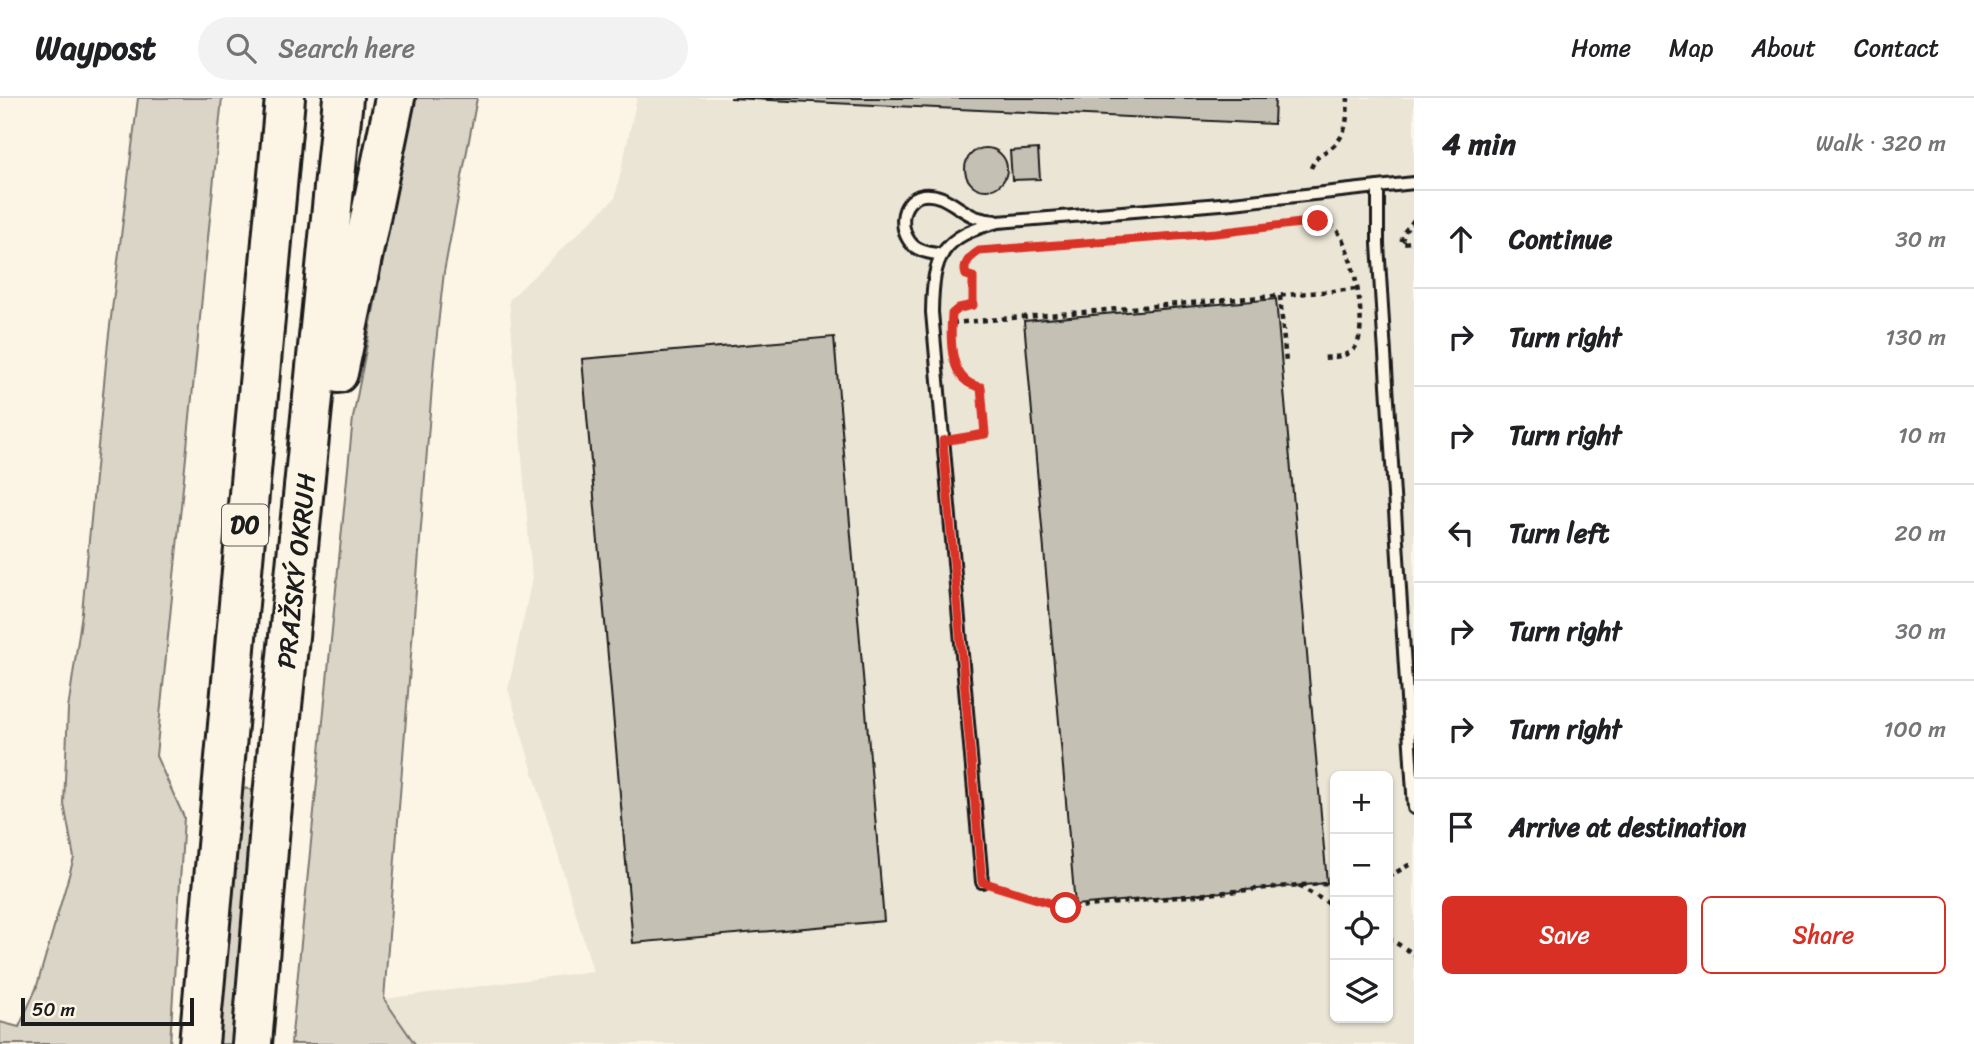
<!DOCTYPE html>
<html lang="en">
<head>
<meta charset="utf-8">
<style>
  :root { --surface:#fff; --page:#f2f2f2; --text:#202124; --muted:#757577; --line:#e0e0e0; --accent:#d93025 }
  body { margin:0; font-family:Sriracha,sans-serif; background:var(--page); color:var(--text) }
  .controls { position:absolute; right:21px; bottom:21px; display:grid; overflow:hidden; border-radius:10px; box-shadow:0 2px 5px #0004 }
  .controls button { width:63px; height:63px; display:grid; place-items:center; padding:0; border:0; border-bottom:2px solid var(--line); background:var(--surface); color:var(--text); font:35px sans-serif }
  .scale { position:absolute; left:21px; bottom:18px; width:173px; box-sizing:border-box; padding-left:7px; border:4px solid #1c1c1c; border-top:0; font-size:19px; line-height:24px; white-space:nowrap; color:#1c1c1c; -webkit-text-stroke:5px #fcf5e5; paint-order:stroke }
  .stop { position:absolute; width:21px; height:21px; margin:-16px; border:5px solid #d93025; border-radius:50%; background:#fff }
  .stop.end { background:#d93025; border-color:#fff; box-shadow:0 2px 7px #0008 }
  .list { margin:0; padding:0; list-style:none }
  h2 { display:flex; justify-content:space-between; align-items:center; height:91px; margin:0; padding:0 28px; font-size:30px }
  h2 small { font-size:23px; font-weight:400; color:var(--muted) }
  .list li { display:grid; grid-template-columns:46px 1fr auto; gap:21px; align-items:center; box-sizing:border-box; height:98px; padding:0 28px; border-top:2px solid var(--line) }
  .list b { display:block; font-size:26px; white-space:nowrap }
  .list em { font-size:23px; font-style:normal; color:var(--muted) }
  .actions { display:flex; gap:14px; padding:21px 28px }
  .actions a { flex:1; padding:16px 0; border:2px solid var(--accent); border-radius:10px; text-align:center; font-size:24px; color:var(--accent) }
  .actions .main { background:var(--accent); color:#fff }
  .icon { flex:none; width:38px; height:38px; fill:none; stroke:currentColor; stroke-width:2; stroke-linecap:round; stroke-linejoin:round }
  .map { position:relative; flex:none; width:1414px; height:946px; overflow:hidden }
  header { display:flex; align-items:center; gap:42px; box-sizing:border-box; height:98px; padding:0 35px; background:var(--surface); border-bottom:2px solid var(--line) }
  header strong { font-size:33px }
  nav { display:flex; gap:38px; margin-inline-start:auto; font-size:24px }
  .search { width:490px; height:63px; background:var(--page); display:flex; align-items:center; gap:18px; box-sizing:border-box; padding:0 24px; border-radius:38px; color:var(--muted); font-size:26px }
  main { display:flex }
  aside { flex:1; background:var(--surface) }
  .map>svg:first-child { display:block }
</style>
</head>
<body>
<header>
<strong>Waypost</strong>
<div class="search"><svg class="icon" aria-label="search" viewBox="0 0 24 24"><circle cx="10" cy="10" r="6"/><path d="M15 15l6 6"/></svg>Search here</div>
<nav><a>Home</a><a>Map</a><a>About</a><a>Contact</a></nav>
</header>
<main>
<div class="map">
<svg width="1414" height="946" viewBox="0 0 1414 946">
  <rect width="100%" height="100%" fill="#fcf5e5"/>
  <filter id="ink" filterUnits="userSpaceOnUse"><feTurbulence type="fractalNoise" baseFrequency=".0143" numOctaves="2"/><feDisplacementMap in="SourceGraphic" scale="14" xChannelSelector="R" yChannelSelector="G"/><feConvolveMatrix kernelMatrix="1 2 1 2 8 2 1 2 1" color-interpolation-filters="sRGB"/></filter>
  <g filter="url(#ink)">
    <path fill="#ebe5d6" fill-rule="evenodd" d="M637,0h777v946h-999l-31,-45 209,-28 -85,-282 24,-110 -23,-279 106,-102zM1335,678h53v242h-53z"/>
    <g fill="#dbd5c8" stroke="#7c7872" stroke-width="2">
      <polygon points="138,0 222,0 156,658 184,719 170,946 0,946 0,924 19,929 36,891 74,760 64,706 68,611 82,515 108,244"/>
      <polygon points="414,0 477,0 444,174 434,263 384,901 415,946 291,946 353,320"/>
      <polygon points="241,690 249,691 256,695 234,946 213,946"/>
    </g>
    <g fill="#c4c0b3" stroke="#1c1c1c" stroke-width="2">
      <polygon points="730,0 1275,0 1274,26"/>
      <circle cx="986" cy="71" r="21"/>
      <polygon points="1038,51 1040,81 1012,82 1010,53"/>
      <polygon points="1276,201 1327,785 1075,807 1024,223"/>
      <polygon points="834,239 884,823 633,845 582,261"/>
    </g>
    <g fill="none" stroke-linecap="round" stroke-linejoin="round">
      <g stroke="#1c1c1c" stroke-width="16">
        <g id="service">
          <polyline points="1378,89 1378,146 1414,710"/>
          <path d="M942,157c-9,-2 -19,-2 -27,-8 -17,-13 -17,-47 8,-52 19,-3 34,14 50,21 7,3 15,4 22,5"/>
          <path d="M982,784l-50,-570c1,-58 10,-75 66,-90l235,-19 181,-20"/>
        </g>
      </g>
      <g stroke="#1c1c1c" stroke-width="44">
        <g id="motorway">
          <polyline points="338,275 395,0"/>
          <polyline points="199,946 285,0"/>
          <polyline points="252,946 270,728 343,0"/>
        </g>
      </g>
      <g stroke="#1c1c1c" stroke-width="4.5" stroke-dasharray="5 5" stroke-linecap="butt">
        <polyline points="1279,1 1279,0"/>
        <path d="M1311,70c8,-19 16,-13 27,-27 10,-12 9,-28 10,-43"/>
        <polyline points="1414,122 1405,133 1401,145 1414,144"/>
        <polyline points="1280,198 1286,265"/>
        <path d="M952,225l3,-13 18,-5v-28l-7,-2c-4,-11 4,-19 13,-24l237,-18 102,-12c6,0 11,1 15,5 19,16 38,105 21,123 -8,8 -20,8 -31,9"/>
        <polyline points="952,225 1357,191"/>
        <path d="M955,268c5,13 12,20 26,21l4,47 -27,5"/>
        <polyline points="1388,779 1414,764"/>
        <polyline points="996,788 1067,810 1298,787 1335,786"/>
        <polyline points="1299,788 1335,809"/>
        <polyline points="1388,840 1414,856"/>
      </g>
      <use href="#service" stroke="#fcf5e5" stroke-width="10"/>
      <use href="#motorway" stroke="#fcf5e5" stroke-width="38"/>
    </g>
  </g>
  <g fill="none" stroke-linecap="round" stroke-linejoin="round" filter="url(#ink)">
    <path stroke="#d93025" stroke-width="9" d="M1066,810l-84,-26 -39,-441 42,-7 -4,-47c-32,-4 -31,-47 -29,-73l7,-6 14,-3v-28l-7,-2c-4,-11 4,-18 13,-24l237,-18 102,-12"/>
  </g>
  <g text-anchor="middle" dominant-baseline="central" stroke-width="5" stroke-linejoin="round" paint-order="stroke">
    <rect fill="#fcf5e5" stroke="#5f5d58" stroke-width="2" x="222" y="406.5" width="46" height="41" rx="5"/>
    <g font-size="24" font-weight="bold" fill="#1c1c1c">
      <text x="245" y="427">D0</text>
    </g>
    <g font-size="26" fill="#1c1c1c" stroke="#fcf5e5">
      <text transform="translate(296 473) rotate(-84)">PRAŽSKÝ OKRUH</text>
    </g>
  </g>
</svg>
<div class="controls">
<button>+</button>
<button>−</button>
<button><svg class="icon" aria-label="locate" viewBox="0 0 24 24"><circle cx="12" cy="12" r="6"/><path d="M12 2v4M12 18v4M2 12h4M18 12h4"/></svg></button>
<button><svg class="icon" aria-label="layers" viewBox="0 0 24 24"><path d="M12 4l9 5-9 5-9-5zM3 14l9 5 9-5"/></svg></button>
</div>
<div class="scale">50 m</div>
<div class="stop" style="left:1066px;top:810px"></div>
<div class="stop end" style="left:1318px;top:123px"></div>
</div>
<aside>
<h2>4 min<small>Walk · 320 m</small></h2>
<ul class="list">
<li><svg class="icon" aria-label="ahead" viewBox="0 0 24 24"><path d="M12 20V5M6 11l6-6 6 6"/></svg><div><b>Continue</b></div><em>30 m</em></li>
<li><svg class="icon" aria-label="right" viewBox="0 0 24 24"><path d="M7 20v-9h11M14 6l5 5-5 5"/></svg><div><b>Turn right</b></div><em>130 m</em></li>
<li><svg class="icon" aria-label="right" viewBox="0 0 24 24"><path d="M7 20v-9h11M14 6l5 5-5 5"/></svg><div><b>Turn right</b></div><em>10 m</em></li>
<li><svg class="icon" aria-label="left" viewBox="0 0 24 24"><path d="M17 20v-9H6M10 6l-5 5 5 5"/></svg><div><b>Turn left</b></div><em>20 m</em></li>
<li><svg class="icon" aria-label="right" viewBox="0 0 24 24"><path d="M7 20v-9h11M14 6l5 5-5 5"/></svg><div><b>Turn right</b></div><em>30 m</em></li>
<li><svg class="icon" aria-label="right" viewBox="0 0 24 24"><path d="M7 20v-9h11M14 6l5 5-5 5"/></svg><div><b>Turn right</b></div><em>100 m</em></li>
<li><svg class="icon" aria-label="arrive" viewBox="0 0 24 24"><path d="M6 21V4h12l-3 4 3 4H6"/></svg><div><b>Arrive at destination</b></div></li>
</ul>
<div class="actions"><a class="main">Save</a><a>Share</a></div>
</aside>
</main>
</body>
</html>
